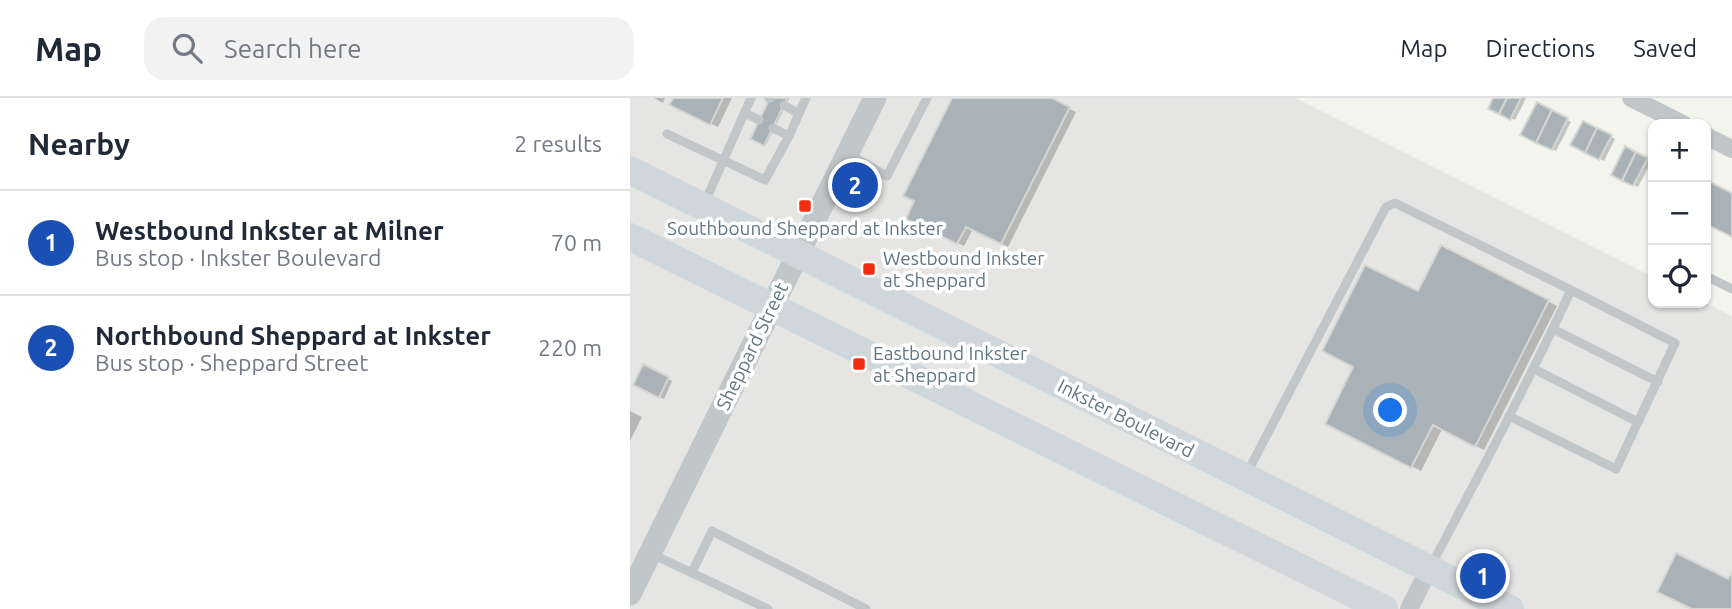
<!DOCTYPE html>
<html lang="en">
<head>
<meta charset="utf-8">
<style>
  :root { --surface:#fff; --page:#f2f2f3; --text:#1f2937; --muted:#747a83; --line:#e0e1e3; --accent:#0b8043 }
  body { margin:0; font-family:Ubuntu,sans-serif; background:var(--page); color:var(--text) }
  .controls { position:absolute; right:21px; top:21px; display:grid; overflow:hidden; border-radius:14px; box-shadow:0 2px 5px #0004 }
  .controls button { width:63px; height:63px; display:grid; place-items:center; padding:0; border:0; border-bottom:2px solid var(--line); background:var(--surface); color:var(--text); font:35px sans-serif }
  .you { position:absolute; left:761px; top:313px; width:24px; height:24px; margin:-18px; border:5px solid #fff; border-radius:50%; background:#1a73e8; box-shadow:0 0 0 10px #1a73e833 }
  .badge { display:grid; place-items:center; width:46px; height:46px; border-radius:50%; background:var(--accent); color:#fff; font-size:23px; font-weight:700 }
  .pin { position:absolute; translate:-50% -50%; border:4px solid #fff; box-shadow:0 2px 7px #0006 }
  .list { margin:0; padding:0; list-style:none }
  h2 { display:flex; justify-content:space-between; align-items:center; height:91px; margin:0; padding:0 28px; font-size:30px }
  h2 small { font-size:23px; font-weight:400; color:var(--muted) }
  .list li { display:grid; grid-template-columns:46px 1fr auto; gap:21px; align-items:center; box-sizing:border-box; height:105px; padding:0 28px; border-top:2px solid var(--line) }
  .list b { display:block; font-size:26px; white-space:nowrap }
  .list p { margin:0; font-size:23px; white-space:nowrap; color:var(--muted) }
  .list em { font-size:23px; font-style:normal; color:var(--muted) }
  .icon { flex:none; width:38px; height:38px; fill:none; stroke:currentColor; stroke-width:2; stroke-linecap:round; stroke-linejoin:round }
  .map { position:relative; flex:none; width:1102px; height:511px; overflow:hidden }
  header { display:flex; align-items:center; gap:42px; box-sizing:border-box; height:98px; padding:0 35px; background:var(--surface); border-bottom:2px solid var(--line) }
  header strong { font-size:33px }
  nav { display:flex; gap:38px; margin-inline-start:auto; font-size:24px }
  .search { width:490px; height:63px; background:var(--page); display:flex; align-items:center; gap:18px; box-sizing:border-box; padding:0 24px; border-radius:21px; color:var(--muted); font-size:26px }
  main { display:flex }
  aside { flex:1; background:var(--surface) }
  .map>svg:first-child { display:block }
</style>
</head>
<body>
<header>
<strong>Map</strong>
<div class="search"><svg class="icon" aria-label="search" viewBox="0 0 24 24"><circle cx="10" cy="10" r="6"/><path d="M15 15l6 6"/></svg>Search here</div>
<nav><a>Map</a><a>Directions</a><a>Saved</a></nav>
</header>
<main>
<aside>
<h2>Nearby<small>2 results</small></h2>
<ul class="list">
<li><span class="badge" style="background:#1a4fb4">1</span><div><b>Westbound Inkster at Milner</b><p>Bus stop · Inkster Boulevard</p></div><em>70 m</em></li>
<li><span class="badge" style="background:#1a4fb4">2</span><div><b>Northbound Sheppard at Inkster</b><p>Bus stop · Sheppard Street</p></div><em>220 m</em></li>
</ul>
</aside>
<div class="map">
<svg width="1102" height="511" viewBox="0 0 1102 511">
  <rect width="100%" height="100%" fill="#f4f4ef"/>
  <polygon fill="#e5e5e3" points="0,0 665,0 1023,179 1023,205 1076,205 1102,218 1102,511 0,511"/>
  <g fill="#0003">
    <polygon points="24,0 35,0 33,5"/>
    <polygon points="45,0 102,0 88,29 48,10"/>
    <polygon points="142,0 159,0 136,47 122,40"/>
    <polygon points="324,0 418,0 446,14 378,149 343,131 334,148 284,124"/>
    <polygon points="865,0 896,0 885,22 860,10"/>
    <polygon points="907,7 941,24 926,53 893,36"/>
    <polygon points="954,25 985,41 974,63 943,47"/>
    <polygon points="996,51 1021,64 1008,89 983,76"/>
    <polygon points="918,203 927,208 854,352 812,331 791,373 706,330"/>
    <polygon points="14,269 42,283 34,301 5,287"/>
    <polygon points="0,313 12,319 0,343"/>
  </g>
  <g fill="#a9b3b7" stroke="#d5d5d2" stroke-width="2">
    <polygon points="43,0 93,0 80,27 39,7"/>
    <polygon points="140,0 157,0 134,48 120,41"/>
    <polygon points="322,0 422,0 440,9 371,146 336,129 327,146 276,121 284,103 273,98"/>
    <polygon points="863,0 877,0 869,16 858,11"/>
    <polygon points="877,0 891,0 880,22 869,16"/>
    <polygon points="907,4 922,12 906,45 890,37"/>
    <polygon points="922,12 938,20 922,52 906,45"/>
    <polygon points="953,23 967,30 955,55 940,47"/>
    <polygon points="967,30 982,37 969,62 955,55"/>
    <polygon points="995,48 1006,54 992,83 981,77"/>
    <polygon points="1006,54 1018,60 1003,88 992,83"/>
    <polygon points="1076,82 1102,95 1102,139 1076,126"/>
    <polygon points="811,147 919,202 845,349 803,327 781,370 695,326 723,269 692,253 735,167 788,193"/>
    <polygon points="13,266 39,279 29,300 3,287"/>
    <polygon points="1046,455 1098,481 1102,474 1102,511 1062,511 1027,494"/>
  </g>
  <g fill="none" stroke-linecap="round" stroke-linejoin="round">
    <g stroke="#c1c6c8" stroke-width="9">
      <polyline points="139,0 140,0"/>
      <polyline points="154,7 169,16"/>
      <polyline points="115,15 129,22"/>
      <polyline points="143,30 159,38"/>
      <polyline points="37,36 135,82 159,38 176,0"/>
      <polyline points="219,57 257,78 297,0"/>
      <polyline points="75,104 121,0"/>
      <polyline points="1076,178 1102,191"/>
      <polyline points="923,231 1028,284"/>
      <polyline points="904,271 1008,324"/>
      <polyline points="617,375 756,109 765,105 941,192"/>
      <polyline points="22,456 138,511"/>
      <path d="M802,466c48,-91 96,-181 139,-274l104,53 -59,126 -107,-53"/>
      <polyline points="62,474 82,433 236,511"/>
    </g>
    <g stroke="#c1c6c8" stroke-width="18">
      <polyline points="1001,0 1053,26"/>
      <polyline points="1076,38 1102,51"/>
      <polyline points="779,511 799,471"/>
    </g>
    <polyline stroke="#c1c6c8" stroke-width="23" points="0,496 245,0"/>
    <g stroke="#d0d7da" stroke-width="28">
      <polyline points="0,72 880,511"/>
      <polyline points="0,139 754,511"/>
    </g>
  </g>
  <g fill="#f22e12" stroke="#fff" stroke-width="2.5">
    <rect x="168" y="101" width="14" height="14" rx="3.5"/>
    <rect x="232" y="164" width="14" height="14" rx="3.5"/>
    <rect x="222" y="259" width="14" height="14" rx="3.5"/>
  </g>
  <g text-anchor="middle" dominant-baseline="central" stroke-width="7" stroke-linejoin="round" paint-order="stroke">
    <g font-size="19" fill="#607783" stroke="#fff" text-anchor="start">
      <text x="175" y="130" text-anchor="middle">Southbound Sheppard at Inkster</text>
      <text x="253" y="160">Westbound Inkster<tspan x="253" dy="22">at Sheppard</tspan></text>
      <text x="243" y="255">Eastbound Inkster<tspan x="243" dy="22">at Sheppard</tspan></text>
    </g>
    <g font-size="19" fill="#607783" stroke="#fff">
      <text transform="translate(122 248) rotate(-64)">Sheppard Street</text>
      <text transform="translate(496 320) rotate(27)">Inkster Boulevard</text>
    </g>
  </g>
</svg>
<div class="controls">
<button>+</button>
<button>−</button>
<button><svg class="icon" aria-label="locate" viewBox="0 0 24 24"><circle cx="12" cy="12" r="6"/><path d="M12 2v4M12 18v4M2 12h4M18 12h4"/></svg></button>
</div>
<div class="you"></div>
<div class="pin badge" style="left:853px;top:478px;background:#1a4fb4">1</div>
<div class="pin badge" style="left:225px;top:87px;background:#1a4fb4">2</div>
</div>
</main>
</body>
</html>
